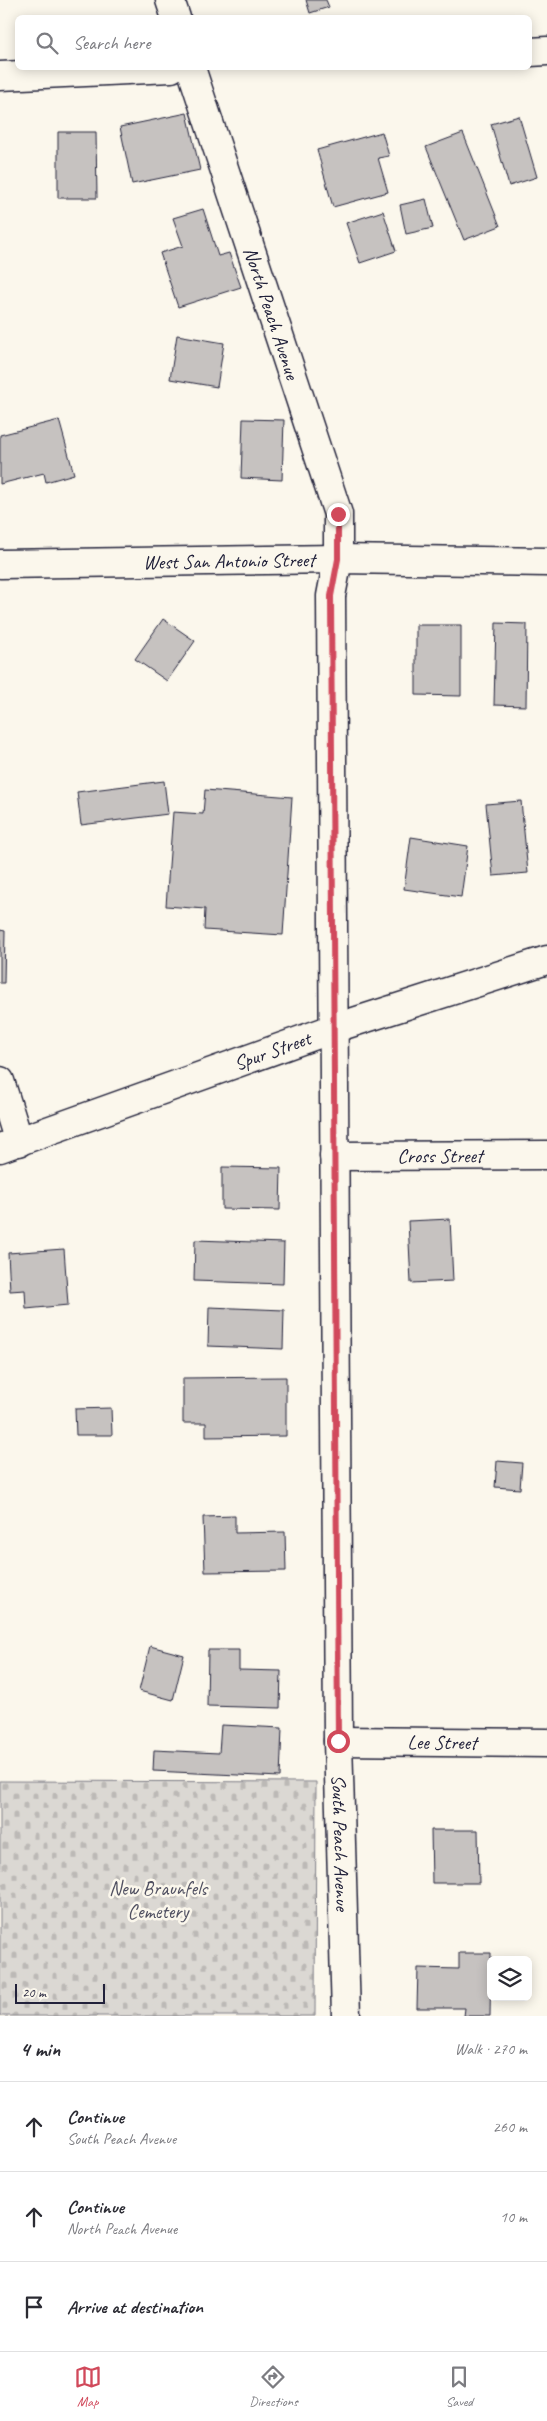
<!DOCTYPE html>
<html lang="en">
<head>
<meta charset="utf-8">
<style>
  :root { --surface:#fff; --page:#f2f2f3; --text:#2b2b33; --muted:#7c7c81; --line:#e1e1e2; --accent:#d1495b }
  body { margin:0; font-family:Caveat,sans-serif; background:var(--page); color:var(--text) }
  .controls { position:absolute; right:15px; bottom:15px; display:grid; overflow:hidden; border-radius:8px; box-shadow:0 2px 12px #0003 }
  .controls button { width:45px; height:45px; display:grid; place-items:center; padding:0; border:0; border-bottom:1px solid var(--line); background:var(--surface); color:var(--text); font:25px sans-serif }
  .scale { position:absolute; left:15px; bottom:12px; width:90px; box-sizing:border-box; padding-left:5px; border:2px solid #22223b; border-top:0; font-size:14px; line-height:18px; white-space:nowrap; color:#22223b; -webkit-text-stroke:4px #fbf7ec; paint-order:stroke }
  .stop { position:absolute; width:15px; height:15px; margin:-11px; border:4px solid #d1495b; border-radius:50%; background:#fff }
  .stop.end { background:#d1495b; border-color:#fff; box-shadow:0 1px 5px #0008 }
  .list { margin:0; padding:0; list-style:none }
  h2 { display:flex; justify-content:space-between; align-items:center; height:65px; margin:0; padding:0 20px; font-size:21px }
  h2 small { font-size:16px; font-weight:400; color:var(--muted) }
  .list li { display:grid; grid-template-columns:32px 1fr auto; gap:15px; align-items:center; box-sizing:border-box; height:90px; padding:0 20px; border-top:1px solid var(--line) }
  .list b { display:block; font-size:19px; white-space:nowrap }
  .list p { margin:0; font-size:16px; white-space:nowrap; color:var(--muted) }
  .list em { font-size:16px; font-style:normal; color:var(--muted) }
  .icon { flex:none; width:28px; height:28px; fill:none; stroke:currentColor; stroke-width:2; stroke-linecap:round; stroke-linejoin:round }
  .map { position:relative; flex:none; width:547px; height:2016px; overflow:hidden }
  .search { position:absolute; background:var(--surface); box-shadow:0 2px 12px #0003; left:15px; right:15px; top:15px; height:55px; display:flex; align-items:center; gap:12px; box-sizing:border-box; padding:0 18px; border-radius:8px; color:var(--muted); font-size:19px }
  .sheet { height:335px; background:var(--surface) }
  nav { display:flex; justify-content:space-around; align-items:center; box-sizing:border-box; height:70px; border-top:1px solid var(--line); background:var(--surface); font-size:14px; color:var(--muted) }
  nav a { display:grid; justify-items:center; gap:2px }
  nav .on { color:var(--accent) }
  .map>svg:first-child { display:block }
</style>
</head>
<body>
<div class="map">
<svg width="547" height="2016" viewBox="0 0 547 2016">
  <defs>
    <pattern id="cemetery-stones" width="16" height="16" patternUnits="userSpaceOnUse" patternTransform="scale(1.25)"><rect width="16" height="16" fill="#dbd8d3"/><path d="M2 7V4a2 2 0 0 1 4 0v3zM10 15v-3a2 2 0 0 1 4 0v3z" fill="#bcb9b6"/></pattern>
  </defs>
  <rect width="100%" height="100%" fill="#fbf7ec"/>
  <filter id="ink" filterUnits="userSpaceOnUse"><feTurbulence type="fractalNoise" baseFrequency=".02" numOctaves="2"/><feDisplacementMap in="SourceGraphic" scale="10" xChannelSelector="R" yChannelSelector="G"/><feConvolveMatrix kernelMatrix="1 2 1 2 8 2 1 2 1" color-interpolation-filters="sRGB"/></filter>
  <g filter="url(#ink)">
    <polygon fill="url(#cemetery-stones)" stroke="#7e7d87" points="0,1781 316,1782 315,2016 0,2016"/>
    <g fill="#c6c2c0" stroke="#22223b">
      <polygon points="306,0 326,0 329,7 310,13"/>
      <polygon points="187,113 200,170 132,184 120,127"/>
      <polygon points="519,116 537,177 509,186 491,124"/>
      <polygon points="58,132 96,132 97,198 58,198"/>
      <polygon points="382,132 389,156 378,158 388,192 333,207 317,150"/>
      <polygon points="463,133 500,226 464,240 426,147"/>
      <polygon points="426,199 433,228 406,234 400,205"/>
      <polygon points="203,209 218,256 229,253 241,287 178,307 160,253 183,246 173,218"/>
      <polygon points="383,211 396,251 360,263 346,223"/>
      <polygon points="177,335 224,343 217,387 170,379"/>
      <polygon points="243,419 284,420 282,480 241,478"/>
      <polygon points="59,420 74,474 46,482 44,473 0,484 0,435"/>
      <polygon points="163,619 195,641 167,681 135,659"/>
      <polygon points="496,623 527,624 526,706 494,705"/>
      <polygon points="416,625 461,625 461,696 416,695"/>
      <polygon points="164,781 168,814 81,825 77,792"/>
      <polygon points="205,790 292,797 283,935 204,930 205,909 166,906 173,812 203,814"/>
      <polygon points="521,801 528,873 493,876 486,804"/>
      <polygon points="411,837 468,846 461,897 404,889"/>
      <polygon points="0,930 5,931 4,983 0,983"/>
      <polygon points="222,1167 281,1168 280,1210 222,1209"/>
      <polygon points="450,1219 453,1281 411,1283 408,1221"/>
      <polygon points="195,1240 284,1243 283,1284 194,1281"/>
      <polygon points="64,1249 68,1305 26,1309 25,1290 10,1291 8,1253"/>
      <polygon points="209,1307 284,1310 283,1349 208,1346"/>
      <polygon points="286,1377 286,1436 206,1437 206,1423 183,1423 183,1378"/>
      <polygon points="111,1408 112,1435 76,1435 75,1409"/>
      <polygon points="497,1461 522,1463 520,1489 495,1487"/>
      <polygon points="235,1516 235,1533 285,1532 286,1571 205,1572 203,1517"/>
      <polygon points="150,1646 184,1655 173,1700 139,1691"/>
      <polygon points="208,1650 239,1650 239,1670 281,1671 280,1708 207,1706"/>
      <polygon points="221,1725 282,1728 280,1777 153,1771 154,1750 219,1753"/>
      <polygon points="431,1830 478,1830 479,1883 432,1883"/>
      <polygon points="459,1953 491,1953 490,2016 464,2016 465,2008 417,2008 418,1968 459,1969"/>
    </g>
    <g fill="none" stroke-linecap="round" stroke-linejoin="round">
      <g stroke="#22223b" stroke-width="31">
        <g id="minor">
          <polyline points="170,0 176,18"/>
          <polyline points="530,52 547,51"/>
          <path id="s1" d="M191,68l147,446v45l-7,37 7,1145 8,275"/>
          <polyline points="0,76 171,68"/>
          <path id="s2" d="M0,564l338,-5 209,3"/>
          <polyline points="0,1081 19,1142"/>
          <path id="s3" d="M334,1156l213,-1"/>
          <path id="s4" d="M338,1741l209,2"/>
        </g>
      </g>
      <g stroke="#22223b" stroke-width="31">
        <g id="major">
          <path id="s5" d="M0,1148l335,-120 212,-68"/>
        </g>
      </g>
      <use href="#minor" stroke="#fbf7ec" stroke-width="28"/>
      <use href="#major" stroke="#fbf7ec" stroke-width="28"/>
    </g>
  </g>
  <g fill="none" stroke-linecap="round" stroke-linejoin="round" filter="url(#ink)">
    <polyline stroke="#d1495b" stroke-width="6" points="338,514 338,559 331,596 338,1741"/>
  </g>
  <g text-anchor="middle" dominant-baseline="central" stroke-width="5" stroke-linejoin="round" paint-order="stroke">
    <g font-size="20" fill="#22223b" stroke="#fbf7ec">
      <text stroke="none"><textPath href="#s1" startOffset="258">North Peach Avenue</textPath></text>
      <text stroke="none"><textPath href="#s2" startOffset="229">West San Antonio Street</textPath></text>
      <text stroke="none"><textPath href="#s5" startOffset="289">Spur Street</textPath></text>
      <text stroke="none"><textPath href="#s3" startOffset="106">Cross Street</textPath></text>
      <text stroke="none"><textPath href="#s4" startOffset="104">Lee Street</textPath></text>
      <text stroke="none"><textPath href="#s1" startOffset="1799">South Peach Avenue</textPath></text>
    </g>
    <g font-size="20" fill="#505061" stroke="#fbf7ec">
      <text x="158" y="1888">New Braunfels<tspan x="158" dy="23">Cemetery</tspan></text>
    </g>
  </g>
</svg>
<div class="controls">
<button><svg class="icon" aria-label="layers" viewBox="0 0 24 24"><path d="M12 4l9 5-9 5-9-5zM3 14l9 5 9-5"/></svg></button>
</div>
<div class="scale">20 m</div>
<div class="stop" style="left:338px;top:1741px"></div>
<div class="stop end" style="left:338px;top:514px"></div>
<div class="search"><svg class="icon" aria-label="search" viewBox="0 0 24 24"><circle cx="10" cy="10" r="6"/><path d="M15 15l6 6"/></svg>Search here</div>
</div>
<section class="sheet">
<h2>4 min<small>Walk · 270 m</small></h2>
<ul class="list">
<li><svg class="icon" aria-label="ahead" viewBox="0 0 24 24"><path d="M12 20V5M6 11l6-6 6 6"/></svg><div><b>Continue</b><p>South Peach Avenue</p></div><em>260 m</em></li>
<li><svg class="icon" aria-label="ahead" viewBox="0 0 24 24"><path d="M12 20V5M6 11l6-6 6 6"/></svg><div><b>Continue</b><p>North Peach Avenue</p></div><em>10 m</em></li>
<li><svg class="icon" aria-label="arrive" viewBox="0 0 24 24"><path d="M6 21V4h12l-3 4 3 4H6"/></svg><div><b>Arrive at destination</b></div></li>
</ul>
</section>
<nav>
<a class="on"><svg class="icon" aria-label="map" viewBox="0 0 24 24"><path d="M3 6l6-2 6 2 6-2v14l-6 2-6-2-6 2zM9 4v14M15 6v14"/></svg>Map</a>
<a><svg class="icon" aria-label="directions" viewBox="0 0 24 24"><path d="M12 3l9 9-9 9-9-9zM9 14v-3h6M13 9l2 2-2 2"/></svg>Directions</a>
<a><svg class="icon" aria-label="saved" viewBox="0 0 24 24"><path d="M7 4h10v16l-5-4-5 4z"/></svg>Saved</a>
</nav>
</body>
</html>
